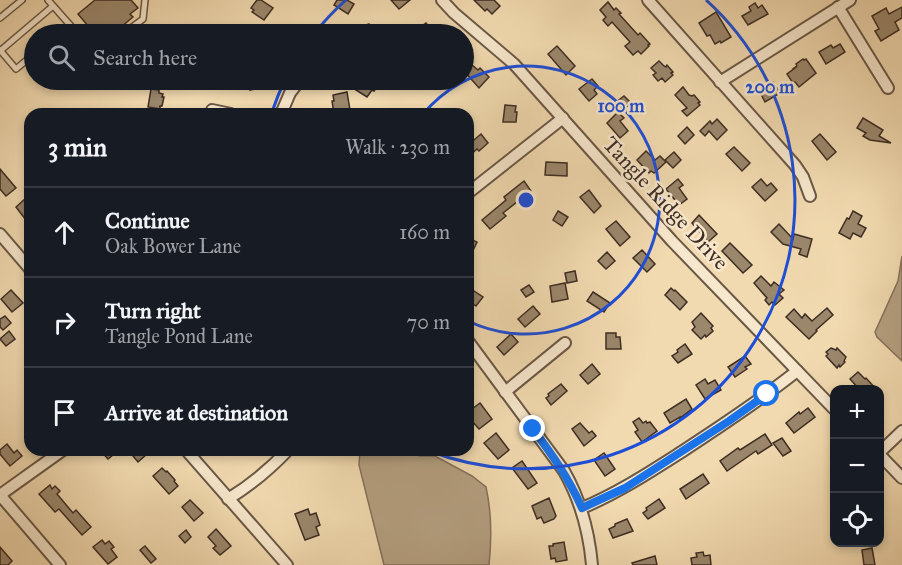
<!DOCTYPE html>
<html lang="en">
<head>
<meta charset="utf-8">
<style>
  :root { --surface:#171b24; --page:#20242c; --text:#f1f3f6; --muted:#9ea1a6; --line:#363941 }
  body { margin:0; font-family:"IM FELL Great Primer",serif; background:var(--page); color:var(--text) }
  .controls { position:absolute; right:18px; bottom:18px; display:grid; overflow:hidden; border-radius:12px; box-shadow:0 3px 9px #0003 }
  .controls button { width:54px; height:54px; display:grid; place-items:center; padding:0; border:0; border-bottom:2px solid var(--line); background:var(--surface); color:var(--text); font:30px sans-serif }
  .stop { position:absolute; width:18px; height:18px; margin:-14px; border:4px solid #1a73e8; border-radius:50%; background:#fff }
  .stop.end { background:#1a73e8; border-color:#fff; box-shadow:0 2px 6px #0008 }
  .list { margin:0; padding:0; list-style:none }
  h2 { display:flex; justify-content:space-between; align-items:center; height:78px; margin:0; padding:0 24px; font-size:26px }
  h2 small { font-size:20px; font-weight:400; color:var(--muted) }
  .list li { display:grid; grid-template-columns:39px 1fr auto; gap:18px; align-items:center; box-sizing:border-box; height:90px; padding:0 24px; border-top:2px solid var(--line) }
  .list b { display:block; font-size:22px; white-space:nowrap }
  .list p { margin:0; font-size:20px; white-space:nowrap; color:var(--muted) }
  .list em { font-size:20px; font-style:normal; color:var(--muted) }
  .icon { flex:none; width:33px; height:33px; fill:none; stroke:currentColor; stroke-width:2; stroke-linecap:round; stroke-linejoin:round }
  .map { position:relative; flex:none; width:902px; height:565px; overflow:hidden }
  .search { position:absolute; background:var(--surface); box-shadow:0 3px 9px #0003; left:24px; top:24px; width:450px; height:66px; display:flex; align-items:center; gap:15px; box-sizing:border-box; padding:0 21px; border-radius:33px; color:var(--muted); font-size:22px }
  .panel { position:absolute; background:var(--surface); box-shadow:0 3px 9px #0003; left:24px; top:108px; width:450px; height:348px; border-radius:18px }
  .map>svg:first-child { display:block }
</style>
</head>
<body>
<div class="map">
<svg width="902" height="565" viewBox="0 0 902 565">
  <rect width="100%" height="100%" fill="#f2dab0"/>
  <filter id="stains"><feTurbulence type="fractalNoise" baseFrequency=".00333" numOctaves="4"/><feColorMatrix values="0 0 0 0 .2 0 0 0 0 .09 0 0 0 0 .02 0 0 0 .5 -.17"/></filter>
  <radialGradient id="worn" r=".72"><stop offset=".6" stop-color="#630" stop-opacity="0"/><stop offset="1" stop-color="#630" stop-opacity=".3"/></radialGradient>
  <g fill="#b49f80" stroke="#84715b" stroke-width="1.5">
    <polygon points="902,256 902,361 877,337 875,332 898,281"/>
    <path d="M361,450h51l7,6h16l37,20 14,11c6,27 6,50 3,78h-105l-25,-100 1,-14z"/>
  </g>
  <g fill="#9b876c" stroke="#3d2d23" stroke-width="1.5">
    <polygon points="95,0 131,0 138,8 130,14 133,17 115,32 113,29 106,34 95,34 78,14"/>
    <polygon points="257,0 261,0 273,8 264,20 252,12 254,10 251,8"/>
    <polygon points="337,0 347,0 354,4 348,14 334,5"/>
    <polygon points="391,0 410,0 399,9"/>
    <polygon points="474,0 494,0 500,6 492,14 487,9 485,11"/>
    <polygon points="608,2 614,10 616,8 621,13 619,14 638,35 640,33 650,44 648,45 649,46 641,54 638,51 633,55 625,46 630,42 612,22 608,26 603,20 606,17 600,10"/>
    <polygon points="755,3 758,8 762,5 768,14 748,25 742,16 751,11 749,7"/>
    <polygon points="902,7 902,18 895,22 899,30 881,41 875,31 879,29 872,16 886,8 889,14"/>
    <polygon points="716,12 731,37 721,43 720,41 715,44 710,35 707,36 699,23"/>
    <polygon points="426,23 435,34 422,34 418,29"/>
    <polygon points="369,24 373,34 362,34 360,27"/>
    <polygon points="280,25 294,34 273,34"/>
    <polygon points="840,44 845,52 826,64 819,52 831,45 833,48"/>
    <polygon points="557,46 575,66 566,75 548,54"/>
    <polygon points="803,59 804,60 806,59 816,73 799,87 795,82 793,83 787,74 795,68 794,68 797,66 796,64"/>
    <polygon points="659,61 664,66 666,67 667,65 673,72 671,73 673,75 665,82 662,78 658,81 653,75 656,73 651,68"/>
    <polygon points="471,64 478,70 480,68 489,77 479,88 464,71"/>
    <polygon points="592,79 598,86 594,90 597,94 589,101 579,89"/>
    <polygon points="248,80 258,80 260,88 250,90"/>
    <polygon points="363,80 385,80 379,88 377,87 374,91 372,90 367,97 356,90"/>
    <polygon points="773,82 780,93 765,102 759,90"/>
    <polygon points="683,87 689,95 692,96 694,95 700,102 698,103 700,105 687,116 682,111 687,108 675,95"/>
    <polygon points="151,89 159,90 159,93 163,94 162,97 164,97 162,106 160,106 160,109 148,107"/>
    <polygon points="347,92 350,110 334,114 332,101 334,101 333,95"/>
    <polygon points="624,96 631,103 622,111 615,103"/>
    <polygon points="505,105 516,106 515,112 517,112 516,122 503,122"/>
    <polygon points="618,112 624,118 620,121 628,131 620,138 607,123"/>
    <polygon points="863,118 883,130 879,136 891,143 870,140 863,136 866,133 857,128"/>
    <polygon points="717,119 727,130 717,140 709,131 705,136 700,131 710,121 712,124"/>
    <polygon points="687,127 694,135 685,144 678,136"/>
    <polygon points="481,134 488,143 479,151 477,149 468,157 468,145"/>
    <polygon points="820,134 836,152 827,160 812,141"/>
    <polygon points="734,147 750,163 742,171 726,154"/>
    <polygon points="646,151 655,160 660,156 666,162 654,173 651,171 649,173 637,160"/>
    <polygon points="674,152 681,160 673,168 665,160"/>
    <polygon points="546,162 567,163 567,176 545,175"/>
    <polygon points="0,169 16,188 6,196 0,189"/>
    <polygon points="678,179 683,185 679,188 687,199 679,205 666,189"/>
    <polygon points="761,179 767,186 771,183 777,190 765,201 752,187"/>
    <polygon points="524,181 531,191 503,213 506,216 490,229 482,220 506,200 504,197"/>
    <polygon points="589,190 601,206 594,213 580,197"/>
    <polygon points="26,198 30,202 30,216 26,220 16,207"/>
    <polygon points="558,211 568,217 562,226 553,220"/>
    <polygon points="853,211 862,216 858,224 866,228 861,237 853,233 850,239 839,233 847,218 849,219"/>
    <polygon points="699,215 717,234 708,242 692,223"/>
    <polygon points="616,221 630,237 620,246 606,229"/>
    <polygon points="779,224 793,239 794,234 812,239 807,257 799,254 801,249 783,244 771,232"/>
    <polygon points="468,238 477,242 468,261"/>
    <polygon points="730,243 752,265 743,273 722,251"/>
    <polygon points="642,250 655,264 647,272 633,258"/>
    <polygon points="607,252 615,261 606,269 598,261"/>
    <polygon points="575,271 577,281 567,283 565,273"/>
    <polygon points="761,276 771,286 774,282 784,290 779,294 783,298 775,305 772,302 769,305 765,300 767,298 754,283"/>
    <polygon points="565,283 568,299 552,302 550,286"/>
    <polygon points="529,285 534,292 526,297 521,290"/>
    <polygon points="468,287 483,297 476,306 468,300"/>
    <polygon points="671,288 674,291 675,290 687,302 680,310 665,295"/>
    <polygon points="11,290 23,303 12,312 1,299"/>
    <polygon points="593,292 610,303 604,312 587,301"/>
    <polygon points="533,306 540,314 525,327 518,319"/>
    <polygon points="827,308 833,315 816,330 817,331 809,339 786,317 794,309 802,318 805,314 812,321"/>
    <polygon points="701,313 713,326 711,328 713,331 706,337 705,335 701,339 692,330 695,327 692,322"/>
    <polygon points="5,316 11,323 3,330 0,327 0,319"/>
    <polygon points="9,331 15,339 6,346 0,339"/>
    <polygon points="606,333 616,333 616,337 620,337 621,349 606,349"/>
    <polygon points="511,334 518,342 504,355 497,347"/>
    <polygon points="685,344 692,354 678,363 672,356 678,352 677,350"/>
    <polygon points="831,348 836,350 837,348 846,357 844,361 845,362 840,367 839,365 837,368 826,356 828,354 826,352"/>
    <polygon points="745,356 751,364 745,367 747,369 735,377 728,367"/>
    <polygon points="592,364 600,374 588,384 580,375"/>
    <polygon points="858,372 865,379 866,378 877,390 860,390 850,379"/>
    <polygon points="705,379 708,384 715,380 721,390 705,399 696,385"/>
    <polygon points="561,384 567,391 551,405 546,398 549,396 548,394"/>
    <polygon points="686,399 692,409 680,418 680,417 670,423 664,413"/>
    <polygon points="480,403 492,419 479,429 472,421 468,424 468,412"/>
    <polygon points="808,408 815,417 794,433 786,423 799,412 800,414"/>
    <polygon points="639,418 643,423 646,421 647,423 650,422 657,431 642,442 635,432 638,430 633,422"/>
    <polygon points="580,423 589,433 592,431 596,436 584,446 572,429"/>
    <polygon points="496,433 509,450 498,459 484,443"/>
    <polygon points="765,434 772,445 758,454 756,451 727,471 720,461 738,448 740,450"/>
    <polygon points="782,438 791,451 783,456 773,443"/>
    <polygon points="7,444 14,453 17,450 22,456 10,466 0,454 0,450"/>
    <polygon points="100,450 119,450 108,459"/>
    <polygon points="128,450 143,450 147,454 138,462"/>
    <polygon points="604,453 615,469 605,476 594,460"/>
    <polygon points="522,461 537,483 528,489 512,468"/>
    <polygon points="162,468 166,472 167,471 175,480 174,481 178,486 169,494 153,476"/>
    <polygon points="703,474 709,483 686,499 680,489"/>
    <polygon points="50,485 52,489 55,486 60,491 57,494 73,513 76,510 91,527 82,535 59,509 55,512 39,494"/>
    <polygon points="549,498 556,516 554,519 544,523 541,517 537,519 532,506"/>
    <polygon points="659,499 665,508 648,519 643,513 647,510 646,508"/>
    <polygon points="190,500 203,513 194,521 182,507"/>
    <polygon points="308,509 310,515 316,513 320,525 316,527 319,535 305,540 295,514"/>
    <polygon points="627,519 633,531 613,538 609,529 615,526 615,524"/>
    <polygon points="216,529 231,546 220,555 213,548 216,546 208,537"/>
    <polygon points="186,530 191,537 185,543 179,536"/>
    <polygon points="102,540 105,544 109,541 114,547 111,549 117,557 108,564 93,547"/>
    <polygon points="564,542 567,560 556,562 555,558 551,559 549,546 553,546 553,544"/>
    <polygon points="145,546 156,559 151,563 140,550"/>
    <polygon points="0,547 12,561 8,565 0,565"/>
    <polygon points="872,548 875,565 864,565 862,550"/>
    <polygon points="703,552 704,556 710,555 711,565 692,565 691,558 697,557 696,553"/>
    <polygon points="655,556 657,565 633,565 632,563"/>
  </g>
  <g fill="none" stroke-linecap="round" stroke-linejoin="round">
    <g stroke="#6a5846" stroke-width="8">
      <g id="lane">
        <polyline points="48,0 70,25 59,34"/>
        <polyline points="0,18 22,0"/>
        <polyline points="70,25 79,34"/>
        <polyline points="123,34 143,19 145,0"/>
        <polyline points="0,50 16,69 34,54"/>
        <polyline points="0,51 53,6"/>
      </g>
    </g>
    <g stroke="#6a5846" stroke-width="14">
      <g id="street">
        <polyline points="442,0 454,13 514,64 672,241 834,409"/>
        <polyline points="648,0 795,165 803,177 810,196"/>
        <polyline points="838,7 888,88"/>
        <polyline points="720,82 850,0"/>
        <polyline points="212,110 231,114"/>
        <polyline points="281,114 290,93 300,80"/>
        <polyline points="468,193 563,118"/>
        <polyline points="0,234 30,269"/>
        <path d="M468,341l96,130c17,30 25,60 28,94"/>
        <polyline points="505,392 565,343"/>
        <polyline points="186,450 287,565"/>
        <polyline points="880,452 902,431"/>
        <polyline points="880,455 902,478"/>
        <polyline points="0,495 60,565"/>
        <polyline points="0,495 63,450"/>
        <path d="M228,499c23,-14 42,-30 60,-49"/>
        <path d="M582,508c36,-15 68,-36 101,-57 39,-26 78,-51 114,-80"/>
      </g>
    </g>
    <use href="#lane" stroke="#f7e7cc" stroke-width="5"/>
    <use href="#street" stroke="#f7e7cc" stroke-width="10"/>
  </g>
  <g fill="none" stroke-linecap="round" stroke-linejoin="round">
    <path stroke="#1a73e8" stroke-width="8" d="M533,429c20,27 35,48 49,79l43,-20 104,-67 38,-27"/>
  </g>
  <g fill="none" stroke="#1d4ed8" stroke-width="3">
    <path d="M423 114A134 134 0 1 1 468 321"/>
    <path d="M272 112A269 269 0 0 1 285 80M314 34A269 269 0 0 1 346 0M706 0A269 269 0 0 1 427 450"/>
  </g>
  <g text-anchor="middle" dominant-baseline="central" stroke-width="5" stroke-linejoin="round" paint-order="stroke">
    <g font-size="22" fill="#3d2d23" stroke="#f7e7cc">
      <text transform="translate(666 203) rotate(47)">Tangle Ridge Drive</text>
    </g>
  </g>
  <circle cx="526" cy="200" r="9" fill="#1d4ed8" stroke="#f7e7cc" stroke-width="3"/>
  <g font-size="18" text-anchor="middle" font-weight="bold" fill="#1d4ed8" stroke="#f7e7cc" stroke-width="5" stroke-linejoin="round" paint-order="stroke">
    <text x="770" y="93">200 m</text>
    <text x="621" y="112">100 m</text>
  </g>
  <rect width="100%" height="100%" filter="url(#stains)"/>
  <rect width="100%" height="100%" fill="url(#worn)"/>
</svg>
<div class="controls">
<button>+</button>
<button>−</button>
<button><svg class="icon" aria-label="locate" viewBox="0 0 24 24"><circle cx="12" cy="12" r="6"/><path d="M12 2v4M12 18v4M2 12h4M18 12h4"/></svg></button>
</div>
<div class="stop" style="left:767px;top:394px"></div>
<div class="stop end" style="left:533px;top:429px"></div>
<div class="search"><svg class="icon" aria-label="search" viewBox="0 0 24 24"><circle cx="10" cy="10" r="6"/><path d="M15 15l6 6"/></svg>Search here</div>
<section class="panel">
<h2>3 min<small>Walk · 230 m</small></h2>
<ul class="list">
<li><svg class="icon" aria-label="ahead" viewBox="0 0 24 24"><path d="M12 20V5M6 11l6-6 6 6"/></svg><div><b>Continue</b><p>Oak Bower Lane</p></div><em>160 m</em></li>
<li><svg class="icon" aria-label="right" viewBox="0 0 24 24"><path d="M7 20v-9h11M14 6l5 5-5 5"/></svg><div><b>Turn right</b><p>Tangle Pond Lane</p></div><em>70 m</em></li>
<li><svg class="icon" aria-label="arrive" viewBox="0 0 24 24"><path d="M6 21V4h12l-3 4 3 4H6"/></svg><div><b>Arrive at destination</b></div></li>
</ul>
</section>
</div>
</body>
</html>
